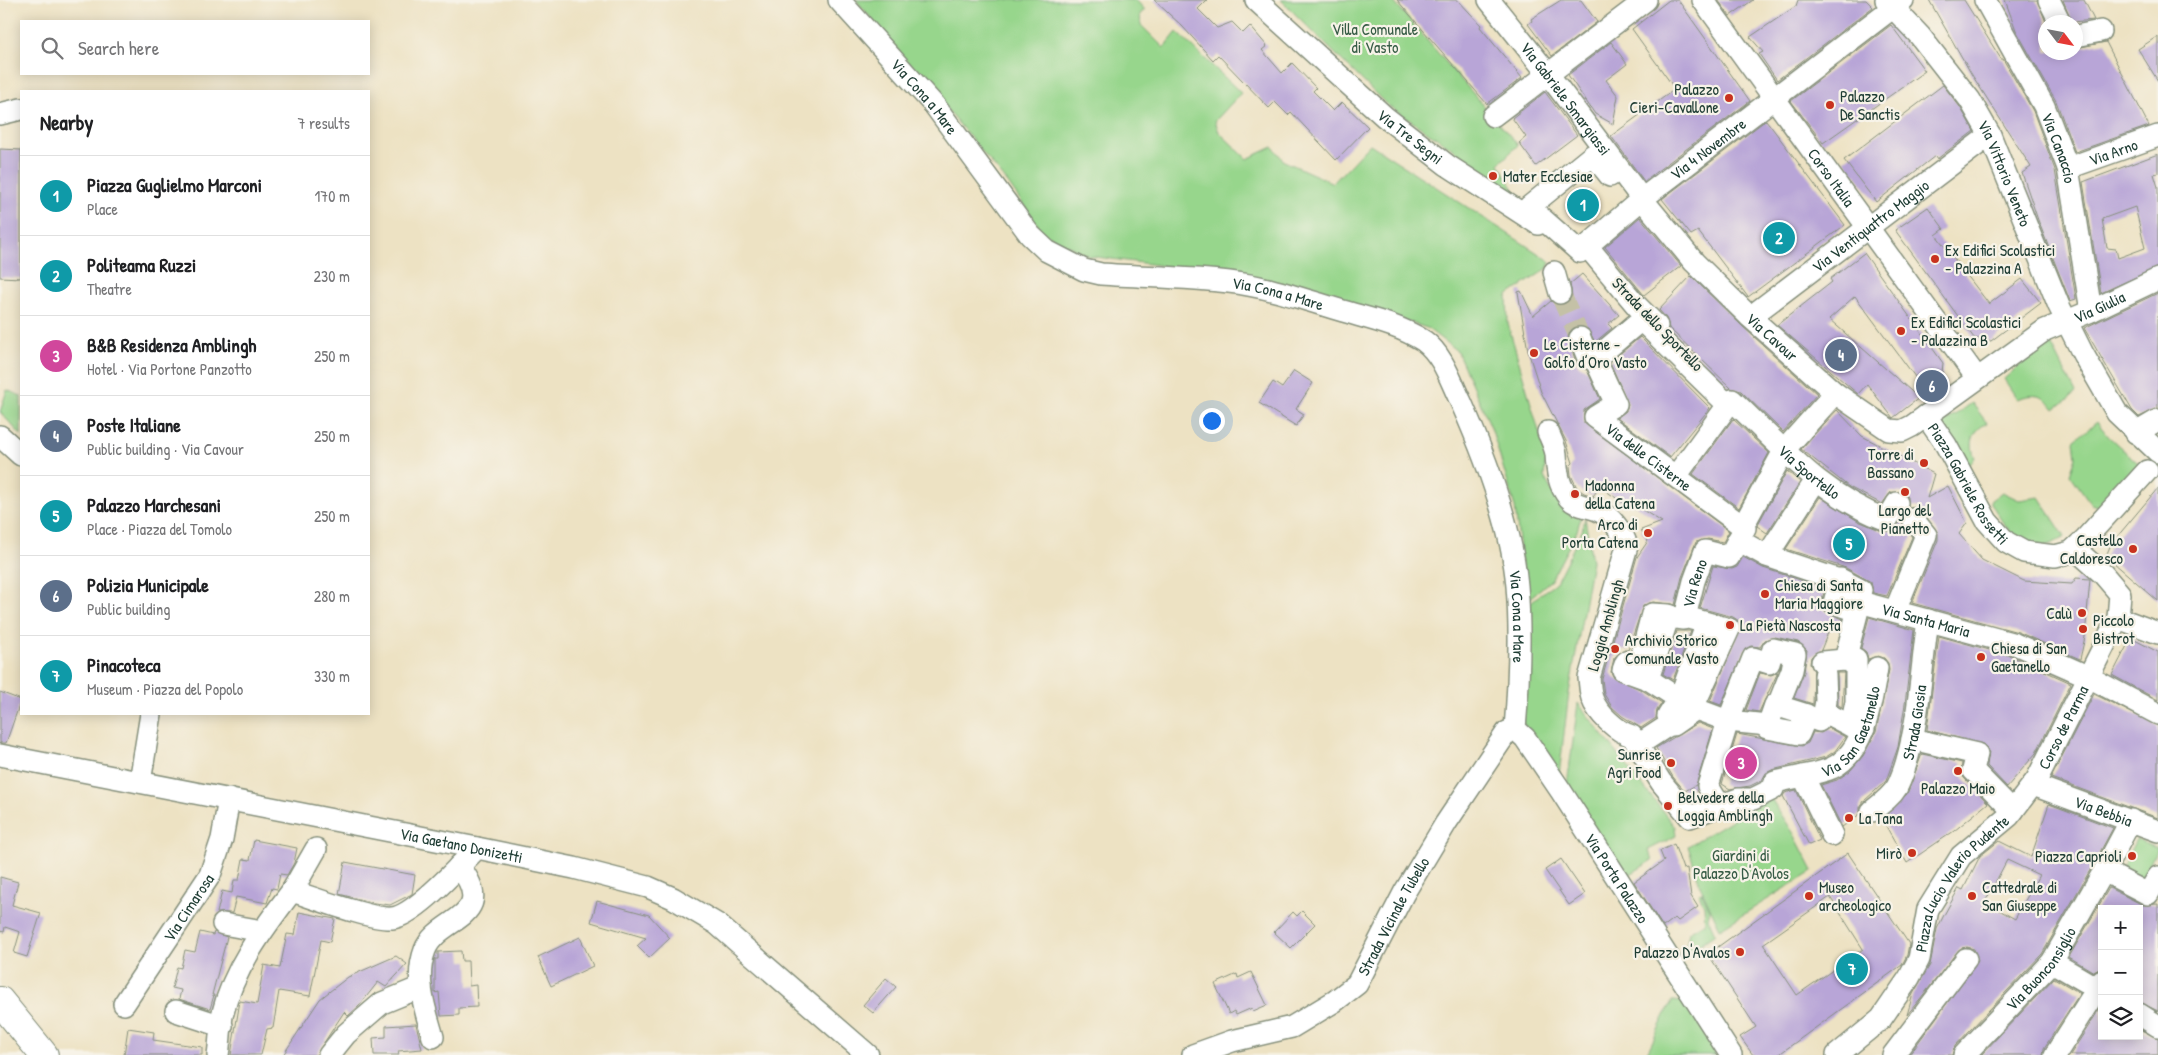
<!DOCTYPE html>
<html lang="en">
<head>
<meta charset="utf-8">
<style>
  :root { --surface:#fff; --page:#f6f6f6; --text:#202124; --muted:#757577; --line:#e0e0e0; --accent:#c8321e }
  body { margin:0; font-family:"Patrick Hand",sans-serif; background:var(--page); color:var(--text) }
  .controls { position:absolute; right:15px; bottom:15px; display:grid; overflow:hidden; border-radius:0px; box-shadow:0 2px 12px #0003 }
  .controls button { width:45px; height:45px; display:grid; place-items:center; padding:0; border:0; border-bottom:1px solid var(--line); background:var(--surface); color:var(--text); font:25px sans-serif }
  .compass { position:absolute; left:2038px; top:15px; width:45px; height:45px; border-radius:50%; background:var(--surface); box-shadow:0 2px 12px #0003; rotate:122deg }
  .you { position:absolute; left:1211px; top:420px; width:18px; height:18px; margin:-12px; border:4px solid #fff; border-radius:50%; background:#1a73e8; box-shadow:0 0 0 8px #1a73e833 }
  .badge { display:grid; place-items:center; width:32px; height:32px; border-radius:50%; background:var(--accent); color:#fff; font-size:16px; font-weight:700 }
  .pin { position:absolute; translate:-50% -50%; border:2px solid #fff; box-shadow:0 1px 5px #0006 }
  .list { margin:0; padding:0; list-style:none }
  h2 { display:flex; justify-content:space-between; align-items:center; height:65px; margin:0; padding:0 20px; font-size:21px }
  h2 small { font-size:16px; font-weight:400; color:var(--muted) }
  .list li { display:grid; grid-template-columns:32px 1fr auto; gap:15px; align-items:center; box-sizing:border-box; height:80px; padding:0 20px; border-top:1px solid var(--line) }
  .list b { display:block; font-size:19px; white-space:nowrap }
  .list p { margin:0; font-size:16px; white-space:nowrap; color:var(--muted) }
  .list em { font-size:16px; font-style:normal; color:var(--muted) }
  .icon { flex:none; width:28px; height:28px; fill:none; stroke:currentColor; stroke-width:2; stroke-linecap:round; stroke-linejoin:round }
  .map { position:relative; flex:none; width:2158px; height:1055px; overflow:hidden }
  .search { position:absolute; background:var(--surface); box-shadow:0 2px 12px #0003; left:20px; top:20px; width:350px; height:55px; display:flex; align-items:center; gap:12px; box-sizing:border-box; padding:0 18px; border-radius:0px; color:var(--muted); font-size:19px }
  .panel { position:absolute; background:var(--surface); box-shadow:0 2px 12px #0003; left:20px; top:90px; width:350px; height:625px; border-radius:0px }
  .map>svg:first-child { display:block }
</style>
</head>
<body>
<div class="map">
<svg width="2158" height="1055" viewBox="0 0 2158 1055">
  <rect width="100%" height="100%" fill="#f7f3e8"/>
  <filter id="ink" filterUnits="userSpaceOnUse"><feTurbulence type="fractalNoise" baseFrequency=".02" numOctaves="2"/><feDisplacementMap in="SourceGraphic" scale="10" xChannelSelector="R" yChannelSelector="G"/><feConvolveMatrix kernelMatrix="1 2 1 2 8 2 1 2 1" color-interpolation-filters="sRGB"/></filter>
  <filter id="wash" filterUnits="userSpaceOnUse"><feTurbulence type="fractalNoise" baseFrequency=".0096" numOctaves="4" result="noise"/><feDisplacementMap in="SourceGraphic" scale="20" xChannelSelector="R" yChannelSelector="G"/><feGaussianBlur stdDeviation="1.12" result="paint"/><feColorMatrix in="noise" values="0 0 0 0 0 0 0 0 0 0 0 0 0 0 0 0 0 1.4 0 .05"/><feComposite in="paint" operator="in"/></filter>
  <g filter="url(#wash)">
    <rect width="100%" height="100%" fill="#ede2c3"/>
    <g fill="#97d68c" stroke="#5b8a60">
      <polygon points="856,0 1136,0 1145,10 1140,14 1141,25 1164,48 1177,32 1241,93 1215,121 1219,132 1247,159 1273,147 1284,161 1333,183 1370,144 1550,261 1548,268 1507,296 1508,324 1546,456 1544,477 1561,507 1581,517 1577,531 1551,580 1526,601 1515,507 1491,427 1457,351 1427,328 1305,289 1195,270 1089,256 1044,234 1008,183"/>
      <polygon points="1281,0 1392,0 1518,145 1499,164 1520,200 1484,180 1453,149 1387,105"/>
      <path d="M2051,344l25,49 -21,16c-11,-15 -21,-16 -38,-10l-13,-20 17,-15z"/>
      <polygon points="7,390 21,396 21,435 0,412"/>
      <path d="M1972,403l15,20c-15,8 -18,20 -12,35l-8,7 -25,-41z"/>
      <polygon points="2097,422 2109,437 2147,471 2111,511 2091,504 2070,474 2076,457 2074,441"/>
      <path d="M2002,492l17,8 20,-3 26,40c-5,2 -12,7 -17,8 -31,7 -46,-23 -58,-44z"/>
      <polygon points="1585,518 1592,561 1569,693 1559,775 1522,722 1527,605 1556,582 1582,531"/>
      <polygon points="1578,703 1675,827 1676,836 1648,850 1653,860 1624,878 1567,785"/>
      <polygon points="1770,797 1794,834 1813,871 1720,929 1701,888 1688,846"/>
      <polygon points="2136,839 2157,849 2141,882 2120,872"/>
      <polygon points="1702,893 1710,910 1708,918 1715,934 1692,950 1686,947 1689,932 1705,922 1704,906 1699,894"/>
      <polygon points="1672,1001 1687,1002 1716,1055 1646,1055"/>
    </g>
    <g id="blocks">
      <g fill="#b8a5d7" fill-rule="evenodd">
        <polygon points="1154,0 1207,0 1198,9 1217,28 1232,22 1243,33 1250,26 1267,46 1262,50 1282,73 1292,63 1316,88 1313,91 1333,111 1342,102 1368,127 1336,160 1291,112 1288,115 1275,102 1269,108 1218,55 1213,60 1182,26"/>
        <polygon points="1397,0 1458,0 1481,25 1480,27 1522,78 1487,104"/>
        <polygon points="1561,0 1581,0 1597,22 1552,56 1528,24 1532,21 1531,19"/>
        <polygon points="1669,0 1678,0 1750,101 1644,181 1611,136 1675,89 1632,29"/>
        <polygon points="1718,0 1753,0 1730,16"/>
        <polygon points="1798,0 1866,0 1873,7 1777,80 1759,54 1763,52 1750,37 1796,6"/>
        <polygon points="1929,0 1964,0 2001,59 2003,59 2033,111 2055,170 2076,299 2070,301 2038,220 2022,173 2031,167 1972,75"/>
        <polygon points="2005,0 2037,0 2046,22 2046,52 2076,52 2076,48 2106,42 2149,126 2075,152 2056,101 2016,30"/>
        <polygon points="2063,0 2084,0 2094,20 2072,22"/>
        <polygon points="1891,25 1925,71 1823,143 1791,101"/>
        <polygon points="2158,36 2158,81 2138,49"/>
        <polygon points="1611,42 1627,64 1606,80 1618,96 1613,124 1595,114 1568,75"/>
        <polygon points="1943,85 1960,107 1974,131 1937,159 1935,156 1876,202 1844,160"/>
        <polygon points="1545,92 1577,135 1536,166 1519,143 1526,137 1512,118"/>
        <polygon points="1766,120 1845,225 1748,297 1698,231 1691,235 1662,199"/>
        <polygon points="0,149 21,150 21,278 0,277"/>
        <path d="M2158,154v19l-4,1 4,13v80l-57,26 -18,-111zM2135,207l10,41 -27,10 -2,-9 -9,-1 -5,-29z"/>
        <polygon points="1928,207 1944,229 1936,235 1989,304 2022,279 2041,303 1991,341 1974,338 1895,230"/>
        <polygon points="1640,217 1681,266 1644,295 1605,247"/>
        <polygon points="1864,253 1943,363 1941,382 1927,393 1855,296 1829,319 1919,398 1893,418 1867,384 1858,394 1777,325 1832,282 1830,279"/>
        <polygon points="1582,274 1619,315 1608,324 1612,328 1595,342 1588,329 1582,326 1575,327 1568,336 1576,363 1587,370 1600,399 1584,410 1584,423 1729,531 1723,542 1708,539 1696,542 1682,577 1675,605 1653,602 1643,606 1628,650 1622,650 1614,658 1611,672 1614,678 1642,690 1662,703 1657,710 1656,718 1641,728 1622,716 1612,707 1604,694 1602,679 1637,557 1648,541 1641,530 1662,522 1628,501 1625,504 1600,487 1593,496 1584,493 1577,488 1571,475 1570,466 1573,463 1566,441 1541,392 1528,351 1518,292 1521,291 1533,316 1551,301 1557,305 1569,302 1572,296 1570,284"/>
        <polygon points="1691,276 1742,326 1817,394 1783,432 1741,391 1731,388 1669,328 1666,318 1659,310"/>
        <polygon points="2158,293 2158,408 2139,417 2132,410 2084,328"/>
        <polygon points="1640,337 1710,408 1670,457 1617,418 1626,411 1628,404 1610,362"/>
        <polygon points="1294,371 1313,383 1296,409 1304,414 1296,426 1259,403 1273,382 1282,388"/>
        <polygon points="1837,410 1862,436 1934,474 1927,498 1948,486 1967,523 1959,534 1982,560 2024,581 2072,584 2076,578 2090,579 2085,637 2080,659 2018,632 1912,603 1938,540 1938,533 1922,511 1917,507 1908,508 1908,497 1904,493 1891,492 1882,504 1849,487 1801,449"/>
        <polygon points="1733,419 1769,453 1739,508 1693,474"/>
        <polygon points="1787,471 1800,482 1767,533 1757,526"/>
        <polygon points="2158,488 2158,601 2106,556 2111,544"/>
        <polygon points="1820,497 1858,521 1882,531 1893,531 1901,521 1912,537 1887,596 1873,593 1871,582 1846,568 1786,549"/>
        <polygon points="1743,557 1763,568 1825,588 1822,600 1825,611 1843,619 1840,628 1831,625 1821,650 1811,657 1810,664 1814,671 1813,704 1794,698 1804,672 1807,650 1798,642 1775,637 1765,640 1760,647 1751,646 1745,649 1721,705 1710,701 1741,628 1739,621 1733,617 1700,608 1713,566 1732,569 1737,567"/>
        <polygon points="1869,617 1914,630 1905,704 1898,747 1886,781 1864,801 1860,807 1860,814 1842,827 1821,785 1837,780 1850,771 1863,756 1876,732 1889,670 1888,663 1884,658 1878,656 1868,659 1866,652 1861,648"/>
        <polygon points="1677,631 1691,631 1673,680 1663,674"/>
        <polygon points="1939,636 2011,656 2071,683 2036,753 2007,787 1987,766 1989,751 1985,745 1927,730"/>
        <polygon points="2131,638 2158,652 2158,700 2112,675"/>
        <polygon points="1778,672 1759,712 1746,710 1760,673 1771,675"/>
        <polygon points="1837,673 1844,673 1842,707 1838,705"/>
        <polygon points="0,692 21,700 6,743 0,743"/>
        <polygon points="2094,694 2158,726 2158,818 2051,778"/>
        <polygon points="1698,723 1713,729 1696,785 1685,791 1673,777 1656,748"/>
        <polygon points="1829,728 1845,737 1835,751 1826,757 1772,770 1766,773 1762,780 1750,786 1730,789 1722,784 1737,734 1802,746 1808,743 1813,732 1821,733"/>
        <polygon points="1922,754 1962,763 1961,773 1964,778 1988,803 1954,831 1907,863 1882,819 1907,794"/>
        <polygon points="1796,790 1820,840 1809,845 1783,796 1785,793"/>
        <path d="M2049,804l64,24 -20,37 -51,89 -87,92 -3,9h-43l69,-94 -4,-12 -7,-2 -6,1 -54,67 6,-21 17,-29 7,-36 7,-14 15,-27 4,2 17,-34 19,-15 32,16zM2007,860l32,15 -24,44 -30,-17z"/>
        <polygon points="254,840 297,848 294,863 287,875 280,874 277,889 272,888 267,903 236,897 232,913 217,913 222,891 232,893 234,880 239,880 243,859 250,860"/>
        <polygon points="1674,844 1683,869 1687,868 1691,896 1698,907 1678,921 1675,918 1663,927 1634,882 1664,861 1660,851"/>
        <path d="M1848,853l61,91 -2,11 -5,10 -124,90h-25l-13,-18 16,-10 -48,-73zM1830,897l33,52 -66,46 -34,-51z"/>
        <polygon points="1561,859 1585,894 1569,905 1545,870"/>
        <polygon points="345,862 415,875 412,894 390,905 374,903 339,894"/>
        <polygon points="0,877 18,882 12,905 41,913 27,957 14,953 20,932 5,927 4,932 0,931"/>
        <polygon points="2109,888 2143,905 2158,904 2158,1011 2139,1002 2139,909 2102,909 2102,964 2099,969 2094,972 2069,957"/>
        <polygon points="597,901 649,915 670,938 649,958 637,946 646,938 591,922"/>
        <polygon points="1302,911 1315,924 1291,948 1274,932 1293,912 1297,916"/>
        <polygon points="299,912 335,919 330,942 321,940 310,996 279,991 273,1028 267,1029 261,1055 231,1055 240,1001 257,1004 264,965 280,968 287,934 295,935"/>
        <polygon points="200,932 213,935 214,932 227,937 212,995 214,995 210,1009 179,999 181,990 172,988 177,967 181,968 185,950 195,952"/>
        <polygon points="580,937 593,966 551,986 538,957"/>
        <polygon points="461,951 462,961 468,961 469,986 476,985 477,1007 459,1008 459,1015 441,1016 439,992 435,993 435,959 438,959 438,952"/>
        <polygon points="396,956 407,964 386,987 378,982 359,1006 348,1016 344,1012 316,1055 283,1055 320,999 348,977"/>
        <polygon points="1251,972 1267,1005 1253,1011 1252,1008 1236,1015 1234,1011 1229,1014 1215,984 1237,974 1238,978"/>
        <polygon points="886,978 896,987 873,1013 863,1005"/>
        <polygon points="2054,978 2080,993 2044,1048 2043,1055 1981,1055"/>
        <polygon points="2102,1005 2102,1036 2139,1036 2139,1029 2158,1038 2158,1055 2070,1055"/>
        <polygon points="416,1024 422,1049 398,1051 399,1055 374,1055 373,1038 386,1037 386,1026"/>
        <polygon points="128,1028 154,1032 153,1040 202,1047 202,1055 124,1055"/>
      </g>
    </g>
  </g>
  <g filter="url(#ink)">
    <use href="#blocks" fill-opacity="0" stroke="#86907c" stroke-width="1"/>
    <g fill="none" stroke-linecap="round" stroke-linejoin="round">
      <polyline stroke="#c4c1a6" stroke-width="21" stroke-dasharray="21 11" stroke-linecap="butt" points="1560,293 1580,338"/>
      <g stroke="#86907c" stroke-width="24">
        <g id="minor">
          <path id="s1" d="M839,0l96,106 95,129 17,16 37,19 17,4c42,3 86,3 128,8 38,4 77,18 114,29 27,8 56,14 81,30 19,14 27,41 37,61 24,54 51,125 56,184 4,48 2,95 -2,143"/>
          <path id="s2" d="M1256,0l129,117 62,48 91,59"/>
          <path id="s3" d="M1489,0l59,74 94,125 52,63 56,55 85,76 54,37 13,1 10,-5 133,-96 46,-19 67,-32"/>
          <path id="s4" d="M1703,0l274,378"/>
          <path id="s5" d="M1886,0l34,36 50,64 20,35 69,171 24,48 34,59 41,39"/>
          <path id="s6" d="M1985,0l59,106 24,62 23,143"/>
          <polyline points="2049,0 2060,22"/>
          <polyline points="2076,36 2101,31"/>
          <polyline points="0,114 21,109"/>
          <polyline points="1493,116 1646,0"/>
          <path id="s7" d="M2068,168l90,-32"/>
          <path id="s8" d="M1610,176l-17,-21 -64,52 51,45 62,-53 261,-199"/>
          <polyline points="1587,246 1637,306 1657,326"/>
          <polyline points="1554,272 1560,293"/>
          <path id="s9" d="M1750,317l240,-182"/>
          <polyline points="1580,338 1588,358 1595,359"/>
          <path id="s10" d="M1728,405l4,-5c50,47 90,96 155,120l10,-17"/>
          <path id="s11" d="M1926,416l20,29 41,76 19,21 18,10 31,4 16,-4 14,-13 62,-68"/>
          <path d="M1548,432c3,7 7,15 8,22 1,17 2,31 13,44 8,9 19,8 28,12 14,6 26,22 30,36l-38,132c1,7 1,14 3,20 5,15 25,34 40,38l29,46 29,35 48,-18h15l20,-10 2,-7 28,-6 29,59"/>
          <polyline points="2136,433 2158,420"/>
          <polyline points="0,436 21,455"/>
          <path id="s12" d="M1676,476l52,-71 -87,-85 -46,39 21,45 -21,13 150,111 -7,12 29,16 69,23 24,23 155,42 70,31 73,39"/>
          <polyline points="1743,526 1785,449 1835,393"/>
          <polyline points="1767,556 1816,480"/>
          <polygon points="1840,579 1861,590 1855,610 1834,603"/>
          <polyline points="1895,611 1926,535 1913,519"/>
          <polygon points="1652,614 1669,615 1648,679 1623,670 1626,662 1639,664"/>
          <polyline points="1656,615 1683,619 1685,617 1729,629 1695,703"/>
          <path id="s13" d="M1685,617l9,-36 11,-30 24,6 9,-17"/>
          <polyline points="2118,618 2158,633"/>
          <polyline points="1845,660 1860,602"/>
          <polyline points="1822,662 1856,659 1856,702 1851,726"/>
          <polyline points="1648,679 1679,699"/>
          <polygon points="1680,697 1695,703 1696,709 1673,725 1668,716"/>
          <polyline points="1680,697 1707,623"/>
          <polygon points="1775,705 1807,715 1799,734 1767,728"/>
          <polyline points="1696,709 1728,721 1768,725"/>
          <polyline points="1824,712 1826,701 1825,675"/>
          <polyline points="1806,716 1819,721 1824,712 1851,726 1864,729"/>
          <path id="s14" d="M1515,729l10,9 36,53 170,264"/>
          <polyline points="1912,739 1977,754 1973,770 2013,811"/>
          <polyline points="1638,745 1672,723"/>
          <path id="s15" d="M0,755l477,93 97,20 74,19 25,11 44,26 151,131"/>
          <path id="s16" d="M1803,776c9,-2 20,-4 29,-8 33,-16 40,-68 45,-100"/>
          <polyline points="140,782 151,714"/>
          <path id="s17" d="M2033,785l125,46"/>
          <polyline points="1720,806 1708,786 1728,721 1753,658 1769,663 1773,649 1795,654 1792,670 1778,705"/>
          <path id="s18" d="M1872,811c9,-7 19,-14 25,-24 21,-42 24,-119 31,-167"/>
          <polyline points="2131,820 2104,871 2148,894 2158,877"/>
          <polyline points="292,891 316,849"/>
          <polyline points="223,924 262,931"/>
          <polyline points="2052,962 2102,991"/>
          <path id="s19" d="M124,1004l86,-129 12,-36 7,-40"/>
          <polyline points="176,1011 222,1026"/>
          <polyline points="2139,1014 2158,1026"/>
          <path d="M433,1037c-8,-28 -19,-58 -8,-87 13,-34 75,-31 34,-84"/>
          <path d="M218,1055c2,-13 2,-26 4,-39 11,-47 41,-87 70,-125 22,7 80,29 100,27 23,-2 68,-53 85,-70"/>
          <polyline points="329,1055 346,1034 382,1003 421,987"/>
          <path id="s20" d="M1193,1055l39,-14 60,-14 43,-26 22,-17 47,-91 42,-70 61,-91 8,-3"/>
          <path id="s21" d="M1837,1055l44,-36 28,-41 10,-19 9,-50 33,-53 48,-40 28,-37 81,-161 2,-24 -17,-20 -28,-25"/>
          <polyline points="1893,1055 1966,959"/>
          <path id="s22" d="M1964,1055l88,-93 52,-91"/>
          <polyline points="2055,1055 2102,981"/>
        </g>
      </g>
      <g stroke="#86907c" stroke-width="30">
        <polyline id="major" points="0,1001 44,1055"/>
      </g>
      <use href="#minor" stroke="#fff" stroke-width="21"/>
      <use href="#major" stroke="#fff" stroke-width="28"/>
    </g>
  </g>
  <g fill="#c8321e" stroke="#f7f3e8" stroke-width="2">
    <circle cx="1729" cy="98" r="5"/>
    <circle cx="1830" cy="105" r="5"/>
    <circle cx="1493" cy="176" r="5"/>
    <circle cx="1935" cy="259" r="5"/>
    <circle cx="1901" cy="331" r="5"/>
    <circle cx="1534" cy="353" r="5"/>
    <circle cx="1924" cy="463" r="5"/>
    <circle cx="1905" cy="492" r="5"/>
    <circle cx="1575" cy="494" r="5"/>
    <circle cx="1648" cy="533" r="5"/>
    <circle cx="2133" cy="549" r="5"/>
    <circle cx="1765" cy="594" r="5"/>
    <circle cx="2082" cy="613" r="5"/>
    <circle cx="1730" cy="625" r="5"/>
    <circle cx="2083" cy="629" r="5"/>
    <circle cx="1615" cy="649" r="5"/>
    <circle cx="1981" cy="657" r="5"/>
    <circle cx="1671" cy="763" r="5"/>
    <circle cx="1958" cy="771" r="5"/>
    <circle cx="1668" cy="806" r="5"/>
    <circle cx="1849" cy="818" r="5"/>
    <circle cx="1912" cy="853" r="5"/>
    <circle cx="2132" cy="856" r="5"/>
    <circle cx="1809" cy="896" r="5"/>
    <circle cx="1972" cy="896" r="5"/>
    <circle cx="1740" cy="952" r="5"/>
  </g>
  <g text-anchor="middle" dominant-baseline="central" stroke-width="4.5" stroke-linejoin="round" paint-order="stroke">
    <g font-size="16" fill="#375c46" stroke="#f7f3e8">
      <text x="1375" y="29">Villa Comunale<tspan x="1375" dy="18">di Vasto</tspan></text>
      <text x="1741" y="855">Giardini di<tspan x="1741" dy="18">Palazzo D'Avolos</tspan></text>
    </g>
    <g font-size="16" fill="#1f3d34" stroke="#f7f3e8" text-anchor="start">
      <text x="1719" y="89" text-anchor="end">Palazzo<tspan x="1719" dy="18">Cieri-Cavallone</tspan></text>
      <text x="1840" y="96">Palazzo<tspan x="1840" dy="18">De Sanctis</tspan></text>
      <text x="1503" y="176">Mater Ecclesiae</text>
      <text x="1945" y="250">Ex Edifici Scolastici<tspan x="1945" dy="18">- Palazzina A</tspan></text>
      <text x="1911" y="322">Ex Edifici Scolastici<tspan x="1911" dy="18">- Palazzina B</tspan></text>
      <text x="1544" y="344">Le Cisterne -<tspan x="1544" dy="18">Golfo d’Oro Vasto</tspan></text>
      <text x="1914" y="454" text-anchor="end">Torre di<tspan x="1914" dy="18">Bassano</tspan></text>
      <text x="1585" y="485">Madonna<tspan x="1585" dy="18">della Catena</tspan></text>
      <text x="1905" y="510" text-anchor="middle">Largo del<tspan x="1905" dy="18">Pianetto</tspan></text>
      <text x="1638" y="524" text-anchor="end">Arco di<tspan x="1638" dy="18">Porta Catena</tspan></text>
      <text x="2123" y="540" text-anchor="end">Castello<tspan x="2123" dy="18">Caldoresco</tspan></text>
      <text x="1775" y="585">Chiesa di Santa<tspan x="1775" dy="18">Maria Maggiore</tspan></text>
      <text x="2072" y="613" text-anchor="end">Calù</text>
      <text x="2093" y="620">Piccolo<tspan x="2093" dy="18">Bistrot</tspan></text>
      <text x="1740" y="625">La Pietà Nascosta</text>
      <text x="1625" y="640">Archivio Storico<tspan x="1625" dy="18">Comunale Vasto</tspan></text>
      <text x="1991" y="648">Chiesa di San<tspan x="1991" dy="18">Gaetanello</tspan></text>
      <text x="1661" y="754" text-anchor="end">Sunrise<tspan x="1661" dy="18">Agri Food</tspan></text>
      <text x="1958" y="788" text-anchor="middle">Palazzo Maio</text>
      <text x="1678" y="797">Belvedere della<tspan x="1678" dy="18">Loggia Amblingh</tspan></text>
      <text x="1859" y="818">La Tana</text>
      <text x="1902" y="853" text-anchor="end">Mirò</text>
      <text x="2122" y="856" text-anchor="end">Piazza Caprioli</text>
      <text x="1819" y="887">Museo<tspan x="1819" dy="18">archeologico</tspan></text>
      <text x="1982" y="887">Cattedrale di<tspan x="1982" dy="18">San Giuseppe</tspan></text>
      <text x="1730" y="952" text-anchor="end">Palazzo D'Avalos</text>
    </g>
    <g font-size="16" fill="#1f3d34" stroke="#f7f3e8">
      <text stroke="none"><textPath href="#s1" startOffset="129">Via Cona a Mare</textPath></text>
      <text stroke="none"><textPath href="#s3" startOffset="125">Via Gabriele Smargiassi</textPath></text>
      <text stroke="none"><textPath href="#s2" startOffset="206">Via Tre Segni</textPath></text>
      <text stroke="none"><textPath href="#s8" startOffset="342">Via 4 Novembre</textPath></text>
      <text stroke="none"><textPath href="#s6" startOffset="166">Via Canaccio</textPath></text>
      <text stroke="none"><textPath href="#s7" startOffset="48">Via Arno</textPath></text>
      <text stroke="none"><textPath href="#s5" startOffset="212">Via Vittorio Veneto</textPath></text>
      <text stroke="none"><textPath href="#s4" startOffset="219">Corso Italia</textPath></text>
      <text stroke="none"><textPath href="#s9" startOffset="151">Via Ventiquattro Maggio</textPath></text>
      <text stroke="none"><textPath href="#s1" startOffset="564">Via Cona a Mare</textPath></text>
      <text stroke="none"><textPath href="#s3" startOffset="838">Via Giulia</textPath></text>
      <text transform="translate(1658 324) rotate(46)">Strada dello Sportello</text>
      <text stroke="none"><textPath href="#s3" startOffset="441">Via Cavour</textPath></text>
      <text stroke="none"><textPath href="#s12" startOffset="411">Via delle Cisterne</textPath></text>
      <text stroke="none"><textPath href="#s10" startOffset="112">Via Sportello</textPath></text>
      <text stroke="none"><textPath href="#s11" startOffset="80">Piazza Gabriele Rossetti</textPath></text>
      <text stroke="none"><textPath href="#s13" startOffset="35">Via Reno</textPath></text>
      <text stroke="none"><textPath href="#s1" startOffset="1014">Via Cona a Mare</textPath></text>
      <text stroke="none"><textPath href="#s12" startOffset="752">Via Santa Maria</textPath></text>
      <text transform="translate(1605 625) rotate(-74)">Loggia Amblingh</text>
      <text stroke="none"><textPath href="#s18" startOffset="102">Strada Giosia</textPath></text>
      <text stroke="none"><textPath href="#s16" startOffset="72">Via San Gaetanello</textPath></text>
      <text stroke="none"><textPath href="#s21" startOffset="408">Corso de Parma</textPath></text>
      <text stroke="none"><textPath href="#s17" startOffset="75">Via Bebbia</textPath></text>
      <text stroke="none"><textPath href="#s15" startOffset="470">Via Gaetano Donizetti</textPath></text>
      <text stroke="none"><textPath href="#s14" startOffset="181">Via Porta Palazzo</textPath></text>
      <text stroke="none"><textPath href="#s21" startOffset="218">Piazza Lucio Valerio Pudente</textPath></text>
      <text stroke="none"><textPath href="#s19" startOffset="116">Via Cimarosa</textPath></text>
      <text stroke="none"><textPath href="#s20" startOffset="258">Strada Vicinale Tubello</textPath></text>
      <text stroke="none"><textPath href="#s22" startOffset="116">Via Buonconsiglio</textPath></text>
    </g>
  </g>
</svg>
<div class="controls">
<button>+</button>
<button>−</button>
<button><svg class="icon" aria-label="layers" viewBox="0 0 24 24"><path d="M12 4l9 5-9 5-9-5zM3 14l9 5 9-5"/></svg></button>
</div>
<svg class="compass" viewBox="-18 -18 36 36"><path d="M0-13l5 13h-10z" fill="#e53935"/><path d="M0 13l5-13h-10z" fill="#757577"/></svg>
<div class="you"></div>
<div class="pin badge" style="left:1583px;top:205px;background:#0f9aa8">1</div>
<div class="pin badge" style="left:1779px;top:238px;background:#0f9aa8">2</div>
<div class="pin badge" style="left:1741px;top:763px;background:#d1479c">3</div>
<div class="pin badge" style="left:1841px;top:355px;background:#5c6f8a">4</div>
<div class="pin badge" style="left:1849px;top:544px;background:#0f9aa8">5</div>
<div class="pin badge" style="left:1932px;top:386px;background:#5c6f8a">6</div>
<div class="pin badge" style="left:1852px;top:969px;background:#0f9aa8">7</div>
<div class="search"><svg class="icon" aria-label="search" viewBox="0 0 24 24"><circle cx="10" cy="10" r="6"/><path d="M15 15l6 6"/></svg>Search here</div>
<section class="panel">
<h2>Nearby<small>7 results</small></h2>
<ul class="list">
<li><span class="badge" style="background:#0f9aa8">1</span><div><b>Piazza Guglielmo Marconi</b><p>Place</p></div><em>170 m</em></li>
<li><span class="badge" style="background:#0f9aa8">2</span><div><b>Politeama Ruzzi</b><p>Theatre</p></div><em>230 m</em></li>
<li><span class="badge" style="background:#d1479c">3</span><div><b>B&amp;B Residenza Amblingh</b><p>Hotel · Via Portone Panzotto</p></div><em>250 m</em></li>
<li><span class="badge" style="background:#5c6f8a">4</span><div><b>Poste Italiane</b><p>Public building · Via Cavour</p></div><em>250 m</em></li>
<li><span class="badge" style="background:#0f9aa8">5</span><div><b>Palazzo Marchesani</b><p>Place · Piazza del Tomolo</p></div><em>250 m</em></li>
<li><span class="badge" style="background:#5c6f8a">6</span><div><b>Polizia Municipale</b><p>Public building</p></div><em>280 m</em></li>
<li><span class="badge" style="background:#0f9aa8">7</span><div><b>Pinacoteca</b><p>Museum · Piazza del Popolo</p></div><em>330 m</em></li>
</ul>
</section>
</div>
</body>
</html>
